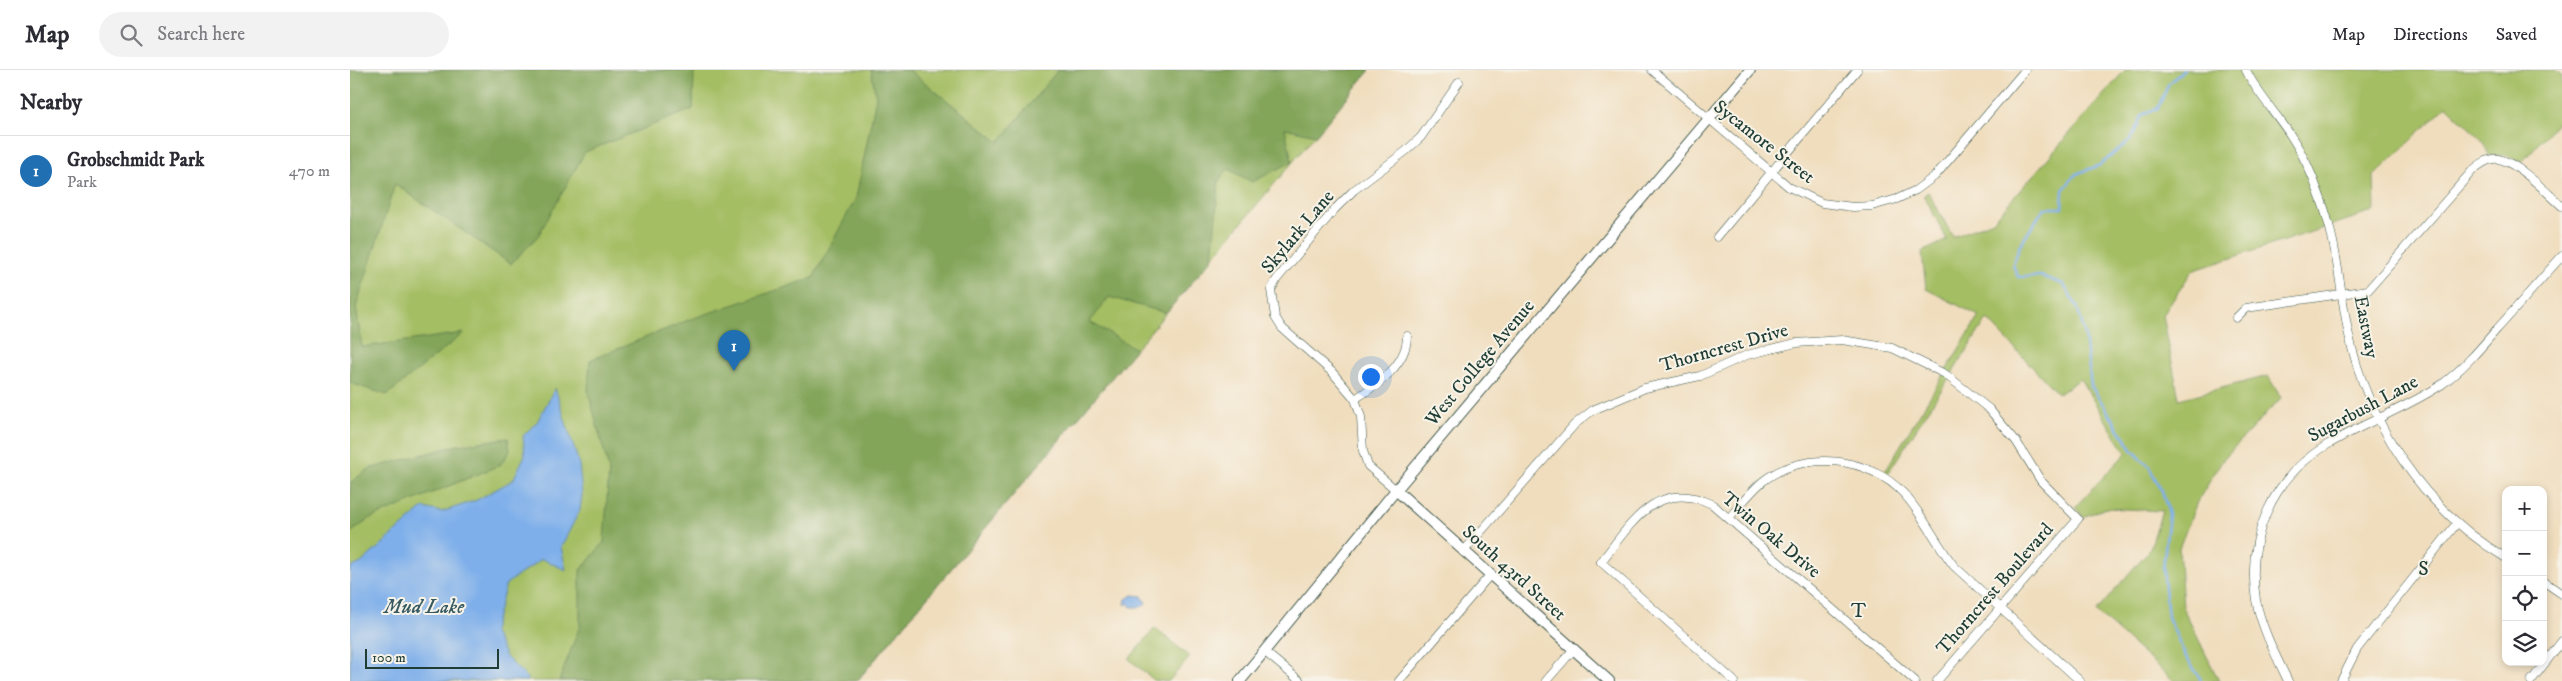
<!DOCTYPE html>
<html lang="en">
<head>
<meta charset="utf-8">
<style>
  :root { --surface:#fff; --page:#f2f2f3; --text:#2b2b33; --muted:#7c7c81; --line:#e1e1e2; --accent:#1f6fb2 }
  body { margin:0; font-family:"IM FELL DW Pica",serif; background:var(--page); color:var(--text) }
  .controls { position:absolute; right:15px; bottom:15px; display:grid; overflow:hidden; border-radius:10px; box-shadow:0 2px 8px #0003 }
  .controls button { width:45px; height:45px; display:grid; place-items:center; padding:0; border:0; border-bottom:1px solid var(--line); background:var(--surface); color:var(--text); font:25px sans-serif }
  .scale { position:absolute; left:15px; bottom:12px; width:134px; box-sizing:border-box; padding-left:5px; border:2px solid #1f3d34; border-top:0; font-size:14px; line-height:18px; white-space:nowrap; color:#1f3d34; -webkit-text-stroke:4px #f7f3e8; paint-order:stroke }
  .you { position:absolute; left:1020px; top:306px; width:18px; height:18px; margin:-12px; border:4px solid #fff; border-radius:50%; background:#1a73e8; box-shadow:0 0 0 8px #1a73e833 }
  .badge { display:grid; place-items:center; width:32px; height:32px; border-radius:50%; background:var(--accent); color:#fff; font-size:16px; font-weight:700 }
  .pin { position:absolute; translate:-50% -41px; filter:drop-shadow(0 1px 2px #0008) }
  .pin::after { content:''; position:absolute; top:26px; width:18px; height:15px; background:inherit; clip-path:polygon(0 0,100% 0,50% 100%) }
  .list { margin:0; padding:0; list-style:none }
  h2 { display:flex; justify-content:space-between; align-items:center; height:65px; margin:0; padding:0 20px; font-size:21px }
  h2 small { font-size:16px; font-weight:400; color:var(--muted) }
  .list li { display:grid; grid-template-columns:32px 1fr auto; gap:15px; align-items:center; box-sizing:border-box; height:70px; padding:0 20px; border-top:1px solid var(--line) }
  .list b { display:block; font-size:19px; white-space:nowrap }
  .list p { margin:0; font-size:16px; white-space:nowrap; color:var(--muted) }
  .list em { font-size:16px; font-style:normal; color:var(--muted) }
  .icon { flex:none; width:28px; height:28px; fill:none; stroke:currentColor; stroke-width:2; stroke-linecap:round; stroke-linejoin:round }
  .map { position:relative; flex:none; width:2212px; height:611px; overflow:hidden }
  header { display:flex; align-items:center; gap:30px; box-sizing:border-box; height:70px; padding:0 25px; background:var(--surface); border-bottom:1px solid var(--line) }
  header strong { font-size:24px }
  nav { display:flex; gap:28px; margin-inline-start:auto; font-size:18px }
  .search { width:350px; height:45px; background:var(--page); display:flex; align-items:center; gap:12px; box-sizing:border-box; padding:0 18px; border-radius:28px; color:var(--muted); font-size:19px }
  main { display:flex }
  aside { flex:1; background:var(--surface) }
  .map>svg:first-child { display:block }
</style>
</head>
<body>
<header>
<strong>Map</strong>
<div class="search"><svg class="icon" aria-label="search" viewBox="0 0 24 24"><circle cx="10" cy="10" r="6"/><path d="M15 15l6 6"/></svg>Search here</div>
<nav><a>Map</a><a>Directions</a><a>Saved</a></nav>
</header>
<main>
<aside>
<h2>Nearby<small></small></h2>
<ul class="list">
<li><span class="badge">1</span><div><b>Grobschmidt Park</b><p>Park</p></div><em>470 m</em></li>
</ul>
</aside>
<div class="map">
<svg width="2212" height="611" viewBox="0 0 2212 611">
  <rect width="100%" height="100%" fill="#f7f3e8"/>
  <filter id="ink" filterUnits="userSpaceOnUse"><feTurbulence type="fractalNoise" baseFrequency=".02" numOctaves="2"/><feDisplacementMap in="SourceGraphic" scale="10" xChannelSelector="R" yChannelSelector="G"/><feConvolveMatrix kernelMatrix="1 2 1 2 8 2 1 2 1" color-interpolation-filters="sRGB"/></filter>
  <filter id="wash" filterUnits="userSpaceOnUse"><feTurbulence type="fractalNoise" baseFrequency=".0096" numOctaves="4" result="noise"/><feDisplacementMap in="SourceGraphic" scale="20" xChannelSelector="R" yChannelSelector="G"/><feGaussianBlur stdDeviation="1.12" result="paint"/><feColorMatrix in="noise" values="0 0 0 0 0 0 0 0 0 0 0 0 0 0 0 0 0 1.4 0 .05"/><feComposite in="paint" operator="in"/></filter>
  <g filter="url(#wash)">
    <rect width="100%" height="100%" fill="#f0ddbd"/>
    <g fill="#a4be64" stroke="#627e4c">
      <polygon points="44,0 1020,0 507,611 0,611 0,55"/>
      <polygon points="1775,0 2206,0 2212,5 2212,47 2171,93 2156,85 2139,85 2132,70 2096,36 2024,106 2025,141 1842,201 1813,245 1829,329 1918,306 1931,328 1874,388 1847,432 1829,478 1833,538 1869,611 1824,611 1746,542 1800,479 1812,441 1756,438 1733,447 1725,437 1776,383 1730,309 1708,324 1637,249 1538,403 1535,401 1629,246 1576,219 1572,182 1597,170 1574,125 1578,122 1603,167 1643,151"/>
      <polygon points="805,558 840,587 819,611 805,611 779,589"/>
    </g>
    <g fill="#83a55a" stroke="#517147">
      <polygon points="0,0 344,0 343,39 235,82 188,166 161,194 45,114 6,237 12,277 114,263 37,325 0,313"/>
      <polygon points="521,0 559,0 649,72 708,0 1020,0 966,65 935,58 942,92 902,112 878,99 869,110 862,189 816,243 759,227 740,252 786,279 507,611 209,611 230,556 230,501 254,472 259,400 238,321 240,290 341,249 463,208 506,128 526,27"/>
      <polygon points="158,368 160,381 150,395 21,448 0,463 0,413 19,399 108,375"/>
    </g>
    <g fill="#7eafea" stroke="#4e768f">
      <polygon points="205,318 229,394 232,425 230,440 211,477 216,500 192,489 156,514 143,561 156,587 177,608 177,611 0,611 0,498 11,493 73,438 92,442 127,430 163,410 175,385 173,366 187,352"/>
      <polygon points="783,525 792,526 796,533 791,537 781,537 778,533 775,535 776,529"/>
    </g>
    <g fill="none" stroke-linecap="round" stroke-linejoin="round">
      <polyline stroke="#7eafea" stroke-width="2.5" points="1834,0 1819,13 1808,38 1792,45 1781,69 1750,95 1726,104 1713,120 1712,138 1694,138 1669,177 1663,195 1668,207 1690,206 1713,214 1727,236 1735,265 1741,316 1783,381 1798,395 1812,421 1819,444 1813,498 1818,547 1835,585 1851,610"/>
    </g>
  </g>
  <g filter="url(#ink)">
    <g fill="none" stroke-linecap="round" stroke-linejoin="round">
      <g stroke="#3e5549" stroke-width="9">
        <g id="minor">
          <polyline points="1302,0 1439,117 1472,133 1503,137 1522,136 1547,129 1566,120 1585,106 1675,0"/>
          <path d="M1896,0c11,24 31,44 45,66 12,18 21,38 28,58 18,45 20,91 29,137 20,94 75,178 158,227"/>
          <polyline points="1367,167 1507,0"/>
          <path d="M1886,248l10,-10 122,-18 105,-120c6,-5 12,-10 20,-11 19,-3 55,35 69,47"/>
          <path d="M1005,329c22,-14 52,-34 52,-63"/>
          <polyline points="1046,420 1018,396 1013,381 1011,347 1005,329 982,302 932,258 925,247 921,220 927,209 985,139 1004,120 1056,81 1071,67 1109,12"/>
          <path d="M1379,448c10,-11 21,-26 33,-36 41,-33 107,-26 142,12 20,22 32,49 50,72l126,115"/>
          <polyline points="1113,482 1225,354 1243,340 1295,318 1350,306 1397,285 1446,273 1492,270 1542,278 1595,304 1639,339 1666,371 1691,411 1728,449 1587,611"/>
          <polyline points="2193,511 2212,524"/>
          <polyline points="915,582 950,611"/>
          <polyline points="1049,611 1140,505"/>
          <polyline points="1196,611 1223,580"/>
          <path d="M1384,611l-133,-119c30,-38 55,-84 111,-58l203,177"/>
          <path d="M1938,611c-12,-25 -27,-54 -32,-81 -10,-63 16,-122 71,-155 36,-22 78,-36 114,-60 21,-15 39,-36 56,-56 22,-24 43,-49 65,-73"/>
          <polyline points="1991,611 2007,579 2107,453"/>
          <polyline points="2181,611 2212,571"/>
        </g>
      </g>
      <g stroke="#3e5549" stroke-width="12">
        <g id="tertiary">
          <polyline points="1046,420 1259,611"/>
          <polyline points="890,611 1046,420 1400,0"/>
        </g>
      </g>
      <use href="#minor" stroke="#fff" stroke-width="8"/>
      <use href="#tertiary" stroke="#fff" stroke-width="10"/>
    </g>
  </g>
  <g text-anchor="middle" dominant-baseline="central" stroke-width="4" stroke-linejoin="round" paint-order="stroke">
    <g font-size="19" fill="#1f3d34" stroke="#f7f3e8">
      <text transform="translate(1414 72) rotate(38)">Sycamore Street</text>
      <text transform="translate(948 162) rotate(-50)">Skylark Lane</text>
      <text transform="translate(2016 257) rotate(79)">Eastway</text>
      <text transform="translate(1374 278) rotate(-16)">Thorncrest Drive</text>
      <text transform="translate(1130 293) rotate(-50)">West College Avenue</text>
      <text transform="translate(2013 339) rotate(-28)">Sugarbush Lane</text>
      <text transform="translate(1421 465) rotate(40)">Twin Oak Drive</text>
      <text transform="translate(1164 503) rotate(42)">South 43rd Street</text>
      <text transform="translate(1645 519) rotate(-49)">Thorncrest Boulevard</text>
    </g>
    <g font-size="20" letter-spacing="1" fill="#1f3d34" stroke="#f7f3e8">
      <text x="2074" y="499">S</text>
      <text x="1509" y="541">T</text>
    </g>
    <g font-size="20" font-style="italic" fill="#375a62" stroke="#f7f3e8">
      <text x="74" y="537">Mud Lake</text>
    </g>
  </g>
</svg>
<div class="controls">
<button>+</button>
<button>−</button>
<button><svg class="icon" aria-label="locate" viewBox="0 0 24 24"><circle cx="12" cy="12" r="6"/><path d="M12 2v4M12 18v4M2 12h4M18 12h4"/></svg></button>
<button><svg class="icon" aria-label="layers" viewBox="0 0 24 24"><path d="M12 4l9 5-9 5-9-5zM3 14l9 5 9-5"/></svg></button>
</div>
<div class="scale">100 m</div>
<div class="you"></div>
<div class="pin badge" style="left:384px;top:301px">1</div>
</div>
</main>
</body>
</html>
